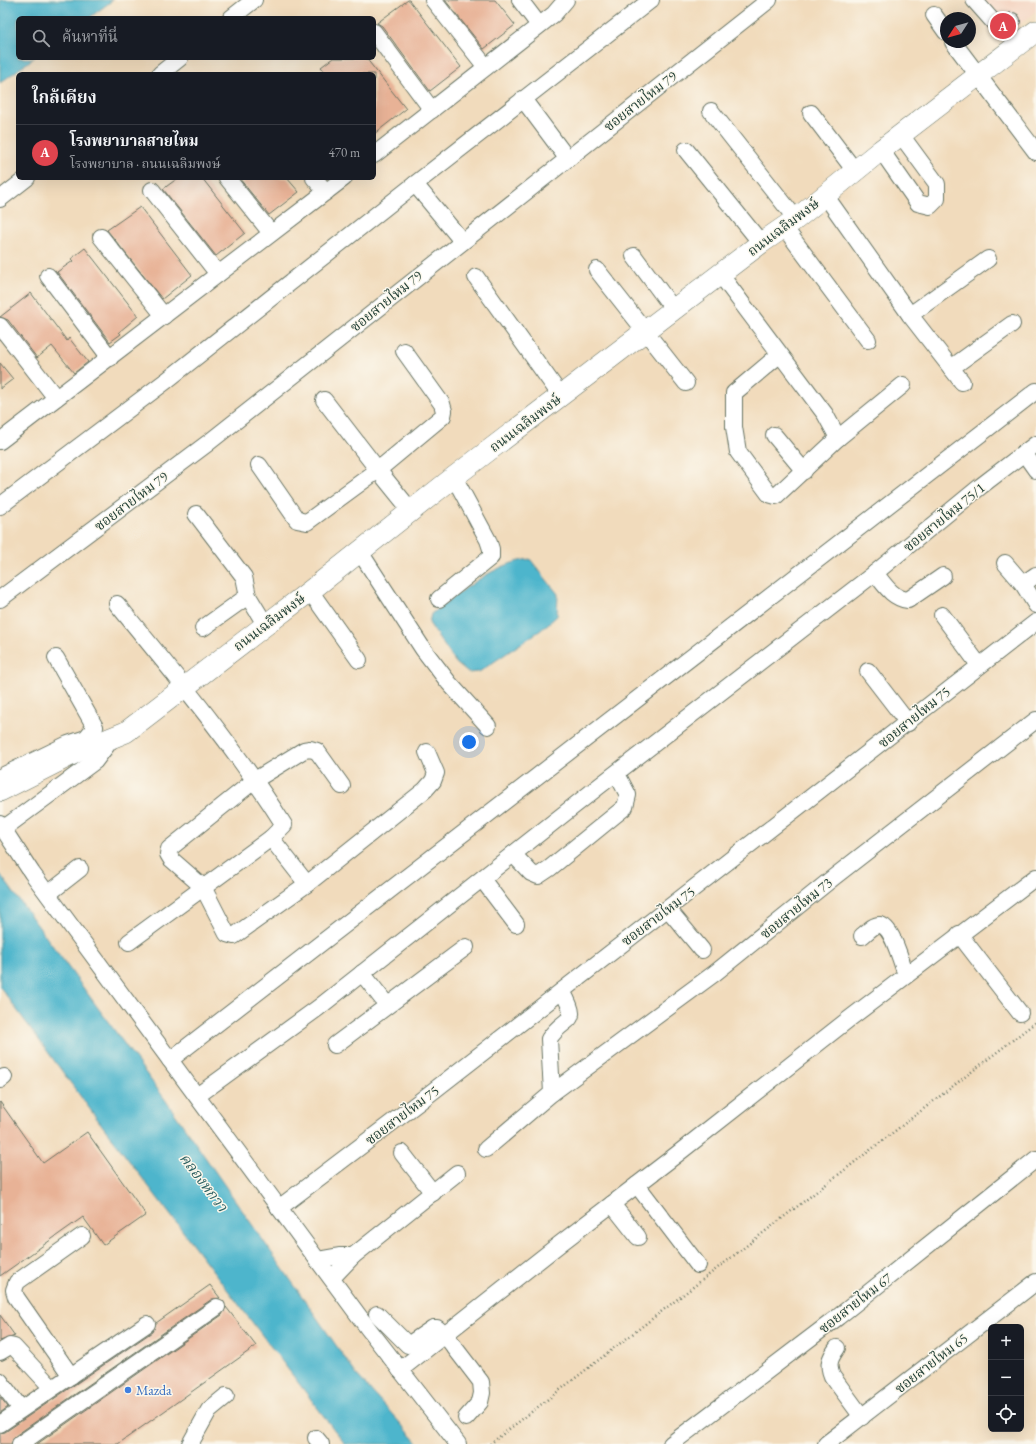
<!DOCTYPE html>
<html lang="th">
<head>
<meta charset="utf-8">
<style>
  :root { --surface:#171b24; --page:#242831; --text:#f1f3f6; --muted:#9ea1a6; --line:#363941; --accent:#0f766e }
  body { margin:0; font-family:"EB Garamond","Noto Serif Thai",serif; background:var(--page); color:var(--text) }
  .controls { position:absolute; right:12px; bottom:12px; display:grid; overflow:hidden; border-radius:6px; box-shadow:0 4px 16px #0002 }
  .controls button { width:36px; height:36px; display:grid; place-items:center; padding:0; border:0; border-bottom:1px solid var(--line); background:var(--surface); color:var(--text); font:20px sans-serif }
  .compass { position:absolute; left:940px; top:12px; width:36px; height:36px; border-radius:50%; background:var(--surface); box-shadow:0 4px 16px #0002; rotate:234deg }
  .you { position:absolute; left:469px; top:742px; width:14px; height:14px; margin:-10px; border:3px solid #fff; border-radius:50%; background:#1a73e8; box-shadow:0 0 0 6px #1a73e833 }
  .badge { display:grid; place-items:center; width:26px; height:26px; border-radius:50%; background:var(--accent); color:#fff; font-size:13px; font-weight:700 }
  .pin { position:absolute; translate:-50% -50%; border:2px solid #fff; box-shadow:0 1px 4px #0006 }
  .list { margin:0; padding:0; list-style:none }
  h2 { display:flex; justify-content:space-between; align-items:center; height:52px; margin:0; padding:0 16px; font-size:17px }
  h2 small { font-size:13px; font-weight:400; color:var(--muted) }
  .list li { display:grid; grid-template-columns:26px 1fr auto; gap:12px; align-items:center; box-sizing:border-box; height:56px; padding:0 16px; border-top:1px solid var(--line) }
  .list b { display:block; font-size:15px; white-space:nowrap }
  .list p { margin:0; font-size:13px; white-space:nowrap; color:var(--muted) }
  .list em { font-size:13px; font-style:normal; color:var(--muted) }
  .icon { flex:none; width:22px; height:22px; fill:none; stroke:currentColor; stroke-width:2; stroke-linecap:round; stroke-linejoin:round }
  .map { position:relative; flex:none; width:1036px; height:1444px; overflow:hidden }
  .search { position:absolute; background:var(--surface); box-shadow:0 4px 16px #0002; left:16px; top:16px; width:360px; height:44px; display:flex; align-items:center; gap:10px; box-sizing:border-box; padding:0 14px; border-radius:6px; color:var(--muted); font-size:15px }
  .panel { position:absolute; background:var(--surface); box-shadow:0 4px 16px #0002; left:16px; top:72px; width:360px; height:108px; border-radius:6px }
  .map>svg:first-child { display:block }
</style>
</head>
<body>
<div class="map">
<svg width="1036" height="1444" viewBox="0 0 1036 1444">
  <rect width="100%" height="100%" fill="#fbf7ec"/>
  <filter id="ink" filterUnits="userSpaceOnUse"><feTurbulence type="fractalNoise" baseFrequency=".025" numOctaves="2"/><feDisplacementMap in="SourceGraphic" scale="8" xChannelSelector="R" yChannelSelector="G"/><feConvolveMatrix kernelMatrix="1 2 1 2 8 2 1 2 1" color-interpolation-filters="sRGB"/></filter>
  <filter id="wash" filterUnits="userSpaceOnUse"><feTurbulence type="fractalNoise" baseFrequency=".012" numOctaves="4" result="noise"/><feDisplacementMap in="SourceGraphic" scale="16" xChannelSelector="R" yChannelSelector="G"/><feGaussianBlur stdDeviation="0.9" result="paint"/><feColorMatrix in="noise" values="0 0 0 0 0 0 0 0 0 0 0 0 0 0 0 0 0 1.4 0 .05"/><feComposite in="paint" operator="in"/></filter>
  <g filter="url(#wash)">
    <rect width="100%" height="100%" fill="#f1dbbc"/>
    <polygon fill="#f4d3c0" points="970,0 1036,0 1036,11 998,41"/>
    <g fill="#4db5cc" stroke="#367980">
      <polygon points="0,0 113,0 89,18 18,18 18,58 34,58 0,83"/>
      <path d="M530,559l28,35 -1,22 -16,14 -62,42 -11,1 -12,-10 -27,-40 2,-9c29,-21 63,-51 99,-55z"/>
      <polygon points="0,874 164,1098 356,1374 419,1444 345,1444 95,1116 0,987"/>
    </g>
    <g id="blocks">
      <g fill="#e8b296">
        <polygon points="408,0 409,0 461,67 430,91 382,26 377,23"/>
        <polygon points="445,0 495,0 515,25 484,49"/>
        <polygon points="333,58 366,58 406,109 374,134 374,74 327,74 321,67"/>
        <polygon points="178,178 202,178 245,233 216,256 163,189"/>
        <polygon points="239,178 287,178 299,192 269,215"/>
        <polygon points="140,207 192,275 162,299 107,230"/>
        <polygon points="85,248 138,316 119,332 121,334 110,342 57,272 73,261 71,259"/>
        <polygon points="31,293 67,341 69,338 88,362 74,373 52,346 37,358 8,320 0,317"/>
        <polygon points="0,363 13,379 0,389"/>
        <polygon points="0,1102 43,1163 87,1132 146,1215 103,1245 83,1217 0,1276"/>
        <polygon points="210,1285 220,1298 212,1299 15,1436 11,1444 0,1444 0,1433 5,1432 152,1332 156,1323"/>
        <polygon points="226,1307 256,1346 118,1444 37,1444 222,1315"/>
        <polygon points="0,1315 15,1336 0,1341"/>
        <polygon points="0,1397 8,1407 0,1413"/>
      </g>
    </g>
  </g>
  <g filter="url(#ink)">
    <use href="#blocks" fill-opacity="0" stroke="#687464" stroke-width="1"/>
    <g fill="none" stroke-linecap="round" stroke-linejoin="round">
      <g stroke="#687464" stroke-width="18">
        <g id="minor">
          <polyline points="433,0 486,67"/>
          <polyline points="520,0 539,25"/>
          <polyline points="974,0 997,26 1003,25 1012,21"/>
          <polyline points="934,15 946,32"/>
          <polyline points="231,18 254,0"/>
          <polyline points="374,32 432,110"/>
          <polyline points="953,42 1036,152"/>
          <polyline points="160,74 180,58"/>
          <polyline points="523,99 567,158"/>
          <polyline points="711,111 796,219"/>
          <polyline points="811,113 855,171"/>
          <polyline points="686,150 761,243"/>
          <polyline points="881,150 918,203 930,206 937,199 937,184 901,135"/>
          <polyline points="374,155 554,14 566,0"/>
          <polyline points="227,178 271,233"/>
          <polyline points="314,178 326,192"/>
          <polyline points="415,184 462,241"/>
          <polyline points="152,190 218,274"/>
          <polyline points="825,195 910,315 962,382"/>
          <polyline points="0,199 27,178"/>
          <polyline points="784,227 868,340"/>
          <polyline points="101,237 164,316"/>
          <polyline points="634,256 674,310"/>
          <polyline points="597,270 686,383"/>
          <polyline points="720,274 825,414 838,438 776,496 769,494 738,452 734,427 734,393 779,355"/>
          <polyline points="48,276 110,358"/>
          <polyline points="476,277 561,396"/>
          <polyline points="910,315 988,259"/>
          <polyline points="0,326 56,398"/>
          <polyline points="951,368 1012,324"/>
          <polyline points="324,400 378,470 412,512"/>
          <polyline points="774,435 804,471"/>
          <polyline points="838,438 903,385"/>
          <polyline points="0,441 344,178"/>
          <polyline points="1024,453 1036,470"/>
          <polyline points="259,465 297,520 307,522 378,470 443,416 444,411 442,404 404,351"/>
          <polyline points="0,506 166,381 415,184 651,0"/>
          <polyline points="196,514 244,577 248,596 265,624"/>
          <polyline points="360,552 423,649 449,683 488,726"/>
          <polyline points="1005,563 1023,584 1036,605"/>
          <path d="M875,573c10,12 17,25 33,27l35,-24"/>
          <polyline points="1023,584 1036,575"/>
          <polyline points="310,591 359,660"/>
          <polyline points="0,599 208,443 769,0"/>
          <polyline points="439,599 491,557 491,549 488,540 454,477"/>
          <path d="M117,604c59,72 118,143 167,221l-13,13 36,46"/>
          <polyline points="942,615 979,665"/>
          <polyline points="203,628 248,596"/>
          <polyline points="868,671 908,723"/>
          <polyline points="0,777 68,744 86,738 95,727 56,658"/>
          <polyline points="342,786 317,751 310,749 304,750 255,780 169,849 168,854 171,859 203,887 227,934 234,936 241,931 307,884 425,790 433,781 436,773 427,752"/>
          <polyline points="0,824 32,873 367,1327 458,1444"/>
          <polyline points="3,829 95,761 113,737"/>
          <polyline points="513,854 531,873 538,876 550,868 625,807 628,795 617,774"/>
          <polyline points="482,879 516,924"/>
          <polyline points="48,894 80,869"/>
          <polyline points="668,909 702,950"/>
          <polyline points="959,934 1020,1013"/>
          <path d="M862,936c4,-3 12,-12 18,-11 12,1 22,39 26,50"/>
          <polyline points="129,942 271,838"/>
          <polyline points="362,973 387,1005"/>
          <polyline points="335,1045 466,947"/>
          <polyline points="170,1060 1036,391"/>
          <polyline points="0,1080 4,1077"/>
          <polyline points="552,1093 715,973 834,877 1036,720"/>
          <polyline points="197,1096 318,1008 598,787 875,573 981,486 1036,444"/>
          <path d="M486,1149l66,-56 -3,-54c16,-25 33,-13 13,-48"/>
          <polyline points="402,1153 433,1193"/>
          <polyline points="637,1185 698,1265"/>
          <polyline points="612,1204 638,1237"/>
          <polyline points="279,1208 419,1102 1036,622"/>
          <polyline points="317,1260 339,1256 353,1256"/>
          <polyline points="332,1278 353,1256 457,1173"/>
          <polyline points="377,1314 408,1345 433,1328 437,1328 445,1335 481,1382 482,1393 480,1402 466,1418"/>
          <path d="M837,1348c-7,10 -10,16 -5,28l30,41"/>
          <polyline points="0,1352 10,1346 14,1347 52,1388"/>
          <polyline points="400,1370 561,1243 676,1155 849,1019 1036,877"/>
          <polyline points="71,1376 16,1297 14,1290 17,1282 82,1236"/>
          <polyline points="0,1381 21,1409"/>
          <polyline points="0,1424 147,1324"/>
          <polyline points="316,1438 321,1444"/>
          <polyline points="20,1444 217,1307"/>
          <polyline points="190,1444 209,1410 226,1396"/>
          <polyline points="671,1444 838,1317 1036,1159"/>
          <polyline points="826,1444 1036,1282"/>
        </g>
      </g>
      <g stroke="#687464" stroke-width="22">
        <polyline id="major" points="0,791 79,751 126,732 310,591 454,477 761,243 796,219 881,150 1036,31"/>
      </g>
      <polyline stroke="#687464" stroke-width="2.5" stroke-dasharray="1 3" stroke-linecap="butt" points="490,1444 1036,1022"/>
      <use href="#minor" stroke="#fff" stroke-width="16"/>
      <use href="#major" stroke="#fff" stroke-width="21"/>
    </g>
  </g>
  <circle fill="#3f7fe0" stroke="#fbf7ec" stroke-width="1.5" cx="128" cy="1390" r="4"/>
  <g text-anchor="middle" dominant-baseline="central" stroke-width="3" stroke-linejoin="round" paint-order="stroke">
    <g font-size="14" fill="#1f3d34" stroke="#fbf7ec">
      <text transform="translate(640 101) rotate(-38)">ซอยสายไหม 79</text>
      <text transform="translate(783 227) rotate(-37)">ถนนเฉลิมพงษ์</text>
      <text transform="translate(386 301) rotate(-39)">ซอยสายไหม 79</text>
      <text transform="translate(525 423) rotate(-37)">ถนนเฉลิมพงษ์</text>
      <text transform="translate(131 501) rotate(-37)">ซอยสายไหม 79</text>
      <text transform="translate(944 517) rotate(-39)">ซอยสายไหม 75/1</text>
      <text transform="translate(269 622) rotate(-37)">ถนนเฉลิมพงษ์</text>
      <text transform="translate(914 717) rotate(-39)">ซอยสายไหม 75</text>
      <text transform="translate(796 908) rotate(-39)">ซอยสายไหม 73</text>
      <text transform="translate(658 916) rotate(-37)">ซอยสายไหม 75</text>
      <text transform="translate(402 1115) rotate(-37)">ซอยสายไหม 75</text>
      <text transform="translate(855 1303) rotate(-38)">ซอยสายไหม 67</text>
      <text transform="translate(931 1363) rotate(-38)">ซอยสายไหม 65</text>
    </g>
    <g font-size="14" fill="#366cbe" stroke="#fbf7ec" text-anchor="start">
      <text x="136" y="1390">Mazda</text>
    </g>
    <g font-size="15" font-style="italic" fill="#2d6162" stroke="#fbf7ec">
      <text transform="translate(204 1182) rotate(53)">คลองหกวา</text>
    </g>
  </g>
</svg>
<div class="controls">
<button>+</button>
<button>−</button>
<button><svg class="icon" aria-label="locate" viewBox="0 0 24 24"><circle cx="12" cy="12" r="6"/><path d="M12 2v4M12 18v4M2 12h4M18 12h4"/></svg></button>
</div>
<svg class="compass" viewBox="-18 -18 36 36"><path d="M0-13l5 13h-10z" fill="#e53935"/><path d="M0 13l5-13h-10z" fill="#9ea1a6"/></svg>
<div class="you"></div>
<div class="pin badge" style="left:1003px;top:26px;background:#e0444e">A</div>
<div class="search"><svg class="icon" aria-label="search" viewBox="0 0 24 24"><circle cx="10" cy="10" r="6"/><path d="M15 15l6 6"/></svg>ค้นหาที่นี่</div>
<section class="panel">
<h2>ใกล้เคียง<small></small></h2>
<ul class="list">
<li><span class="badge" style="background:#e0444e">A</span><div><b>โรงพยาบาลสายไหม</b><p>โรงพยาบาล · ถนนเฉลิมพงษ์</p></div><em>470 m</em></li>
</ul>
</section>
</div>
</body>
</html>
